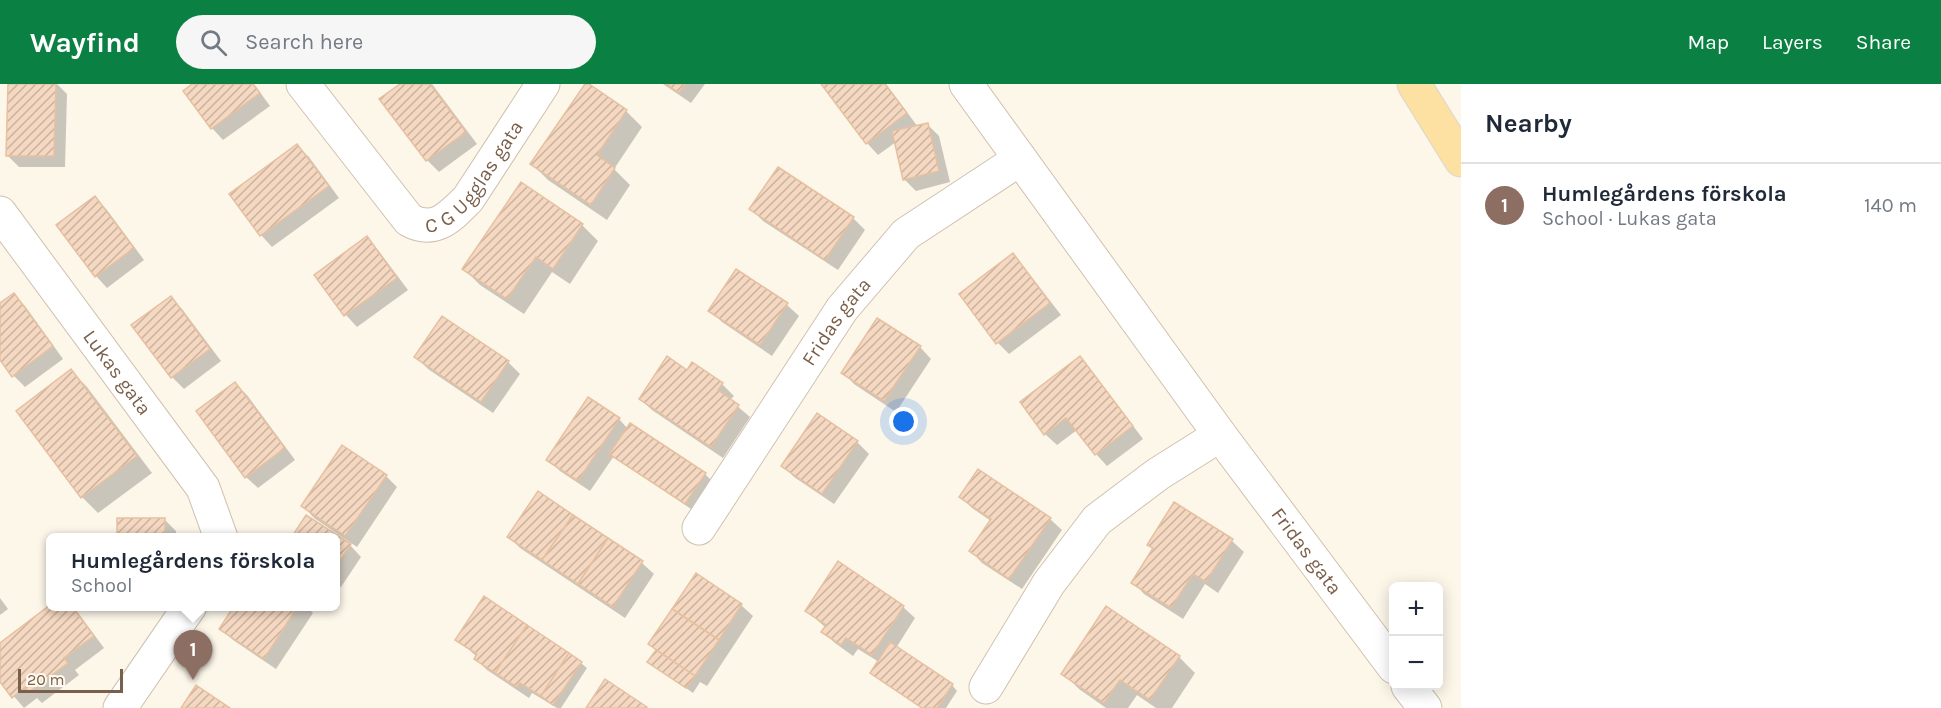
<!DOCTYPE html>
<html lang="en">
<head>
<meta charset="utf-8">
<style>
  :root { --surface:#fff; --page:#f6f6f7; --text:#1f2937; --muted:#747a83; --line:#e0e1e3; --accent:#0b8043 }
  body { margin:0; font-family:Karla,sans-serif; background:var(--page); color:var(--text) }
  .controls { position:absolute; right:18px; bottom:18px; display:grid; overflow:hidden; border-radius:9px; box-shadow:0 3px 15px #0003 }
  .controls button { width:54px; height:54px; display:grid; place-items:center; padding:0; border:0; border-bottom:2px solid var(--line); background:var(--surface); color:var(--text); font:30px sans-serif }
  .scale { position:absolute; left:18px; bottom:15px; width:105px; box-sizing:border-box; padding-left:6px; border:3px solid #7a5f4b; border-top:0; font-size:16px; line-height:21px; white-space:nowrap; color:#7a5f4b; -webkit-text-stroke:4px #fffbf1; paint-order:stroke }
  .you { position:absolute; left:904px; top:338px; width:21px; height:21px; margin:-15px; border:4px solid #fff; border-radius:50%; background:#1a73e8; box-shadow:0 0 0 9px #1a73e833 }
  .badge { display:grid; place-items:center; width:39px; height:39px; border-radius:50%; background:var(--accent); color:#fff; font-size:20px; font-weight:700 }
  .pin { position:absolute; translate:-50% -50px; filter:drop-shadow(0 2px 3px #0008) }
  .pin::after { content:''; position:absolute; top:32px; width:21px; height:18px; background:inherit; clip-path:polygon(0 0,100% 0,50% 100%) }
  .popup { position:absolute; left:46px; top:449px; width:294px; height:78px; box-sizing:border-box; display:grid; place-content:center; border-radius:9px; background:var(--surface); filter:drop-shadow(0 2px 4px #0005); font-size:20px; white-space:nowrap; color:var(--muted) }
  .popup b { font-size:22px; color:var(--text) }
  .popup::after { content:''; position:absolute; left:50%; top:100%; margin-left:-12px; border:12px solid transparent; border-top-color:var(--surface) }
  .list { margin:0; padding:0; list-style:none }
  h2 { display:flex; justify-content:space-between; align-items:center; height:78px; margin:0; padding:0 24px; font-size:26px }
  h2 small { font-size:20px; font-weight:400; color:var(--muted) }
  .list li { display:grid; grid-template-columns:39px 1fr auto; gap:18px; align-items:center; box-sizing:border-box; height:84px; padding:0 24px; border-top:2px solid var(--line) }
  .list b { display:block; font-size:22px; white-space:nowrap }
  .list p { margin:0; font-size:20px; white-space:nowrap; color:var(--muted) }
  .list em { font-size:20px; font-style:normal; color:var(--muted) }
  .icon { flex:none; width:33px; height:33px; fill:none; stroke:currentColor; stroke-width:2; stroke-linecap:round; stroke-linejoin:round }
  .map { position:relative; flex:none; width:1461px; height:624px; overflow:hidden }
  header { display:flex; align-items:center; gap:36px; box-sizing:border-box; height:84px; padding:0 30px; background:var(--accent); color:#fff }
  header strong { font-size:28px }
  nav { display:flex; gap:33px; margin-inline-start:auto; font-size:21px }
  .search { width:420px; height:54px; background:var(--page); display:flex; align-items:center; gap:15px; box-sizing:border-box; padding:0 21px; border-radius:33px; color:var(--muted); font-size:22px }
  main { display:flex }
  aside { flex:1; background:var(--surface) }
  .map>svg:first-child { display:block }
</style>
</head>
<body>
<header>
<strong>Wayfind</strong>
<div class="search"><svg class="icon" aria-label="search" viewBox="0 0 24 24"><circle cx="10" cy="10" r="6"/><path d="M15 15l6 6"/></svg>Search here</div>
<nav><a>Map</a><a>Layers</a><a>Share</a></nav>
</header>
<main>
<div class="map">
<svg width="1461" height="624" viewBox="0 0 1461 624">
  <defs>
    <pattern id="building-hatch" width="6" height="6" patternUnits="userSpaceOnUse" patternTransform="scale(1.5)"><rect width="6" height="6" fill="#f4d8c1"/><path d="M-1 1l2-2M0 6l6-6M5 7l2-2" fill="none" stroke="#cbb29f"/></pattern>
  </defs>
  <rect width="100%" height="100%" fill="#fdf7ea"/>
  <g fill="#0003">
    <polygon points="9,0 57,0 67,10 65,83 19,83 7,71"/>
    <polygon points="194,0 254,0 270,22 223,56 212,44"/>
    <polygon points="403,0 432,0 477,60 439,88 427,76 382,16"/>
    <polygon points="663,0 705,0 691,19"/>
    <polygon points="823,0 886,0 918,43 928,41 939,52 950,98 916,107 904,95 896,58 878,71 867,59"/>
    <polygon points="626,27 642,43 614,85 630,101 607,136 548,96 532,80"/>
    <polygon points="297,62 309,73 339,114 272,163 261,151 231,111"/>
    <polygon points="778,85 853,134 865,146 838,186 763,137 751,125"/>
    <polygon points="522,100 582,141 598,157 570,200 552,188 524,230 480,201 464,185"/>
    <polygon points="95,114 107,126 144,176 107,204 96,192"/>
    <polygon points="367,154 378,166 408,206 357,243 346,231 317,191"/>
    <polygon points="1013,171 1024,183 1061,231 1009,270 998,259 961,210"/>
    <polygon points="737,187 787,221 799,232 772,272 722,238 710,226"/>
    <polygon points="14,211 25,222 63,275 25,303 14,292 0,273 0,221"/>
    <polygon points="171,214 182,225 221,277 184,305 172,293 133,241"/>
    <polygon points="442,234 508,278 520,290 493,329 428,285 416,273"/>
    <polygon points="920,263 931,275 896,328 854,300 843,288"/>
    <polygon points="1080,274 1091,286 1143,355 1107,382 1096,370 1077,346 1057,361 1045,350"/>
    <polygon points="693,281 722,300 734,312 730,316 750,333 723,374 652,326 640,315 688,288"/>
    <polygon points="71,287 87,303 152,389 98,429 82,413 18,328"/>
    <polygon points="235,300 247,311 295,376 258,404 246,393"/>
    <polygon points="588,315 619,335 628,345 705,390 711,396 691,425 614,372 590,407 560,387 548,375"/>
    <polygon points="818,331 857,358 869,370 834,420 794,393 783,382"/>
    <polygon points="386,392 397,403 357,463 314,434 303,422"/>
    <polygon points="538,409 642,479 654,490 625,534 520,464 509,453"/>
    <polygon points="961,413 1050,435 1062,446 1022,505 982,479 971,467 991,437 972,424"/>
    <polygon points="1175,420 1232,457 1244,468 1218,509 1205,500 1183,535 1144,510 1133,498 1154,465 1149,460"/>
    <polygon points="307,433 350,461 361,473 341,503 336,500 336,454"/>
    <polygon points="164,435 176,447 176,454 118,454"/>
    <polygon points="0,514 8,525 0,531"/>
    <polygon points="741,521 753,532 707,602 700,598 693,609 649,578 657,567 650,560"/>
    <polygon points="52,522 73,522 104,564 75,586 79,591 42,619 37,614 24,624 0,596 0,561"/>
    <polygon points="236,522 306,522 313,529 276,585 233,556 221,545"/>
    <polygon points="903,523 915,534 896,564 952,601 957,607 946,624 922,624 877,594 872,589 879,578 858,565 853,572 835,559 823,548 826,544 807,527"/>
    <polygon points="1107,524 1179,573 1195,589 1172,624 1156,624 1137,611 1128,624 1106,624 1079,605 1063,589"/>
    <polygon points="457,555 581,579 587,584 561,624 557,624 532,609 529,614 487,586 476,575 477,573"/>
  </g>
  <g fill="url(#building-hatch)" stroke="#e7c0a0" stroke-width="1.5">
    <polygon points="8,0 56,0 54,72 6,72"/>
    <polygon points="192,0 253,0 260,9 211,45 183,7"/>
    <polygon points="400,0 430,0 466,48 426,77 379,15"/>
    <polygon points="585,0 589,0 627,26 597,71 615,84 591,121 530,80"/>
    <polygon points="666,0 685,0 679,9"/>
    <polygon points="821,0 885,0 907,29 866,60"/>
    <polygon points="928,39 939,87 903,96 892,47"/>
    <polygon points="297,60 329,102 260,152 229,110"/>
    <polygon points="778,83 854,133 825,176 749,125"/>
    <polygon points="521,98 583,140 553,185 536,173 507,215 462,185"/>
    <polygon points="95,112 134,164 95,193 56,141"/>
    <polygon points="367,152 397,194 344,232 314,191"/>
    <polygon points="1013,169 1050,219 996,260 959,210"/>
    <polygon points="736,185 788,219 760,261 708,227"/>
    <polygon points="14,209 53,262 12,293 0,276 0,219"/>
    <polygon points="171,212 210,265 171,294 131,241"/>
    <polygon points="442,232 509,277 481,318 414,273"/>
    <polygon points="877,234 921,262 884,317 841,289"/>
    <polygon points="667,272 687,286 692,278 723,299 718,306 739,321 711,363 639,315"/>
    <polygon points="1080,272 1133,342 1095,371 1066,334 1044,351 1020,318"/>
    <polygon points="71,285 137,372 81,414 16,327"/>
    <polygon points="235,298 285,364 245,394 196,327"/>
    <polygon points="588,313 620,334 578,397 546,376"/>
    <polygon points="817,329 858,357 822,410 781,382"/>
    <polygon points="630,339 706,389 685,420 609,370"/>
    <polygon points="342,361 387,391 345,452 301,422"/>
    <polygon points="978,385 1051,434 1009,495 969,467 991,435 959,413"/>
    <polygon points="538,407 573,431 542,476 507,453"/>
    <polygon points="1174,418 1233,455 1206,498 1193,490 1171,524 1131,499 1153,464 1147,461"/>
    <polygon points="306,431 351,460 336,483 336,454 291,454"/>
    <polygon points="573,431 608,454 578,500 542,476"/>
    <rect x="117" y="434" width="48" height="20"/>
    <polygon points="608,454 643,477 613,523 578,500"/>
    <polygon points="838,477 904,522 872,571 846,554 841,561 821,548 826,541 805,527"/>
    <polygon points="696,489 742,520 719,556 672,525"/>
    <polygon points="484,512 527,541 495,589 474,575 477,570 455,556"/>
    <polygon points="50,521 72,522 94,552 64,574 68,579 29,608 25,603 12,614 0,598 0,559"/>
    <polygon points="234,522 298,522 264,575 219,545"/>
    <polygon points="1106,522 1180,572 1150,616 1120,596 1104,619 1061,590"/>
    <polygon points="672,525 719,556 695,592 648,560"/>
    <polygon points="527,541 569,569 541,612 520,599 517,603 495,589"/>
    <polygon points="890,558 953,600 937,624 922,624 870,589"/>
    <polygon points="656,566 695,592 686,604 647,578"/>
    <polygon points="569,569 582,578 553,621 541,612"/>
    <polygon points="605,595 647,623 646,624 586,624"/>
    <polygon points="196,601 230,624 181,624"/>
  </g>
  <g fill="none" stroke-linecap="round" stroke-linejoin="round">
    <g stroke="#d1c0ae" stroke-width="35">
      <g id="street">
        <path id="s1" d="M303,0l106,136c26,14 41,-3 59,-21l75,-115"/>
        <path id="s2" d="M966,0l254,351 174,232"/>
        <path id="s3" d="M0,129l203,275 18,50"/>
        <path id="s4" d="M699,444l143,-219 64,-75 114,-75"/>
        <polyline points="1408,602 1425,624"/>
        <polyline points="986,603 1049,499 1097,436 1158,390 1220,351"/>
        <polyline points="120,624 190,522"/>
      </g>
    </g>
    <g stroke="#dcd5d0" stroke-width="35">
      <polyline id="primary" points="1414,0 1461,76"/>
    </g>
    <use href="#street" stroke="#fff" stroke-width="33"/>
    <use href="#primary" stroke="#fde1a2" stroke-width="33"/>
  </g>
  <g text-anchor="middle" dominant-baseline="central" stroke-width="4.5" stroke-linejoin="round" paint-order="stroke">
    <g font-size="20" fill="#7a5f4b" stroke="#fffbf1">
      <text stroke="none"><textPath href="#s1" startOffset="261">C G Ugglas gata</textPath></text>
      <text stroke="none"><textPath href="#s4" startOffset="248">Fridas gata</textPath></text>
      <text stroke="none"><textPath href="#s3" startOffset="198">Lukas gata</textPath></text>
      <text stroke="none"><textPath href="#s2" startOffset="578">Fridas gata</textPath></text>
    </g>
  </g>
</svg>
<div class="controls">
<button>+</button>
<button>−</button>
</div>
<div class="scale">20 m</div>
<div class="you"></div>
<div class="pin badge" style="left:193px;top:596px;background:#8d6e63">1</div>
<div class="popup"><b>Humlegårdens förskola</b>School</div>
</div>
<aside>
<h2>Nearby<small></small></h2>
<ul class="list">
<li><span class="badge" style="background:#8d6e63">1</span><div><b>Humlegårdens förskola</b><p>School · Lukas gata</p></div><em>140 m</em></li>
</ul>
</aside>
</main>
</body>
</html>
